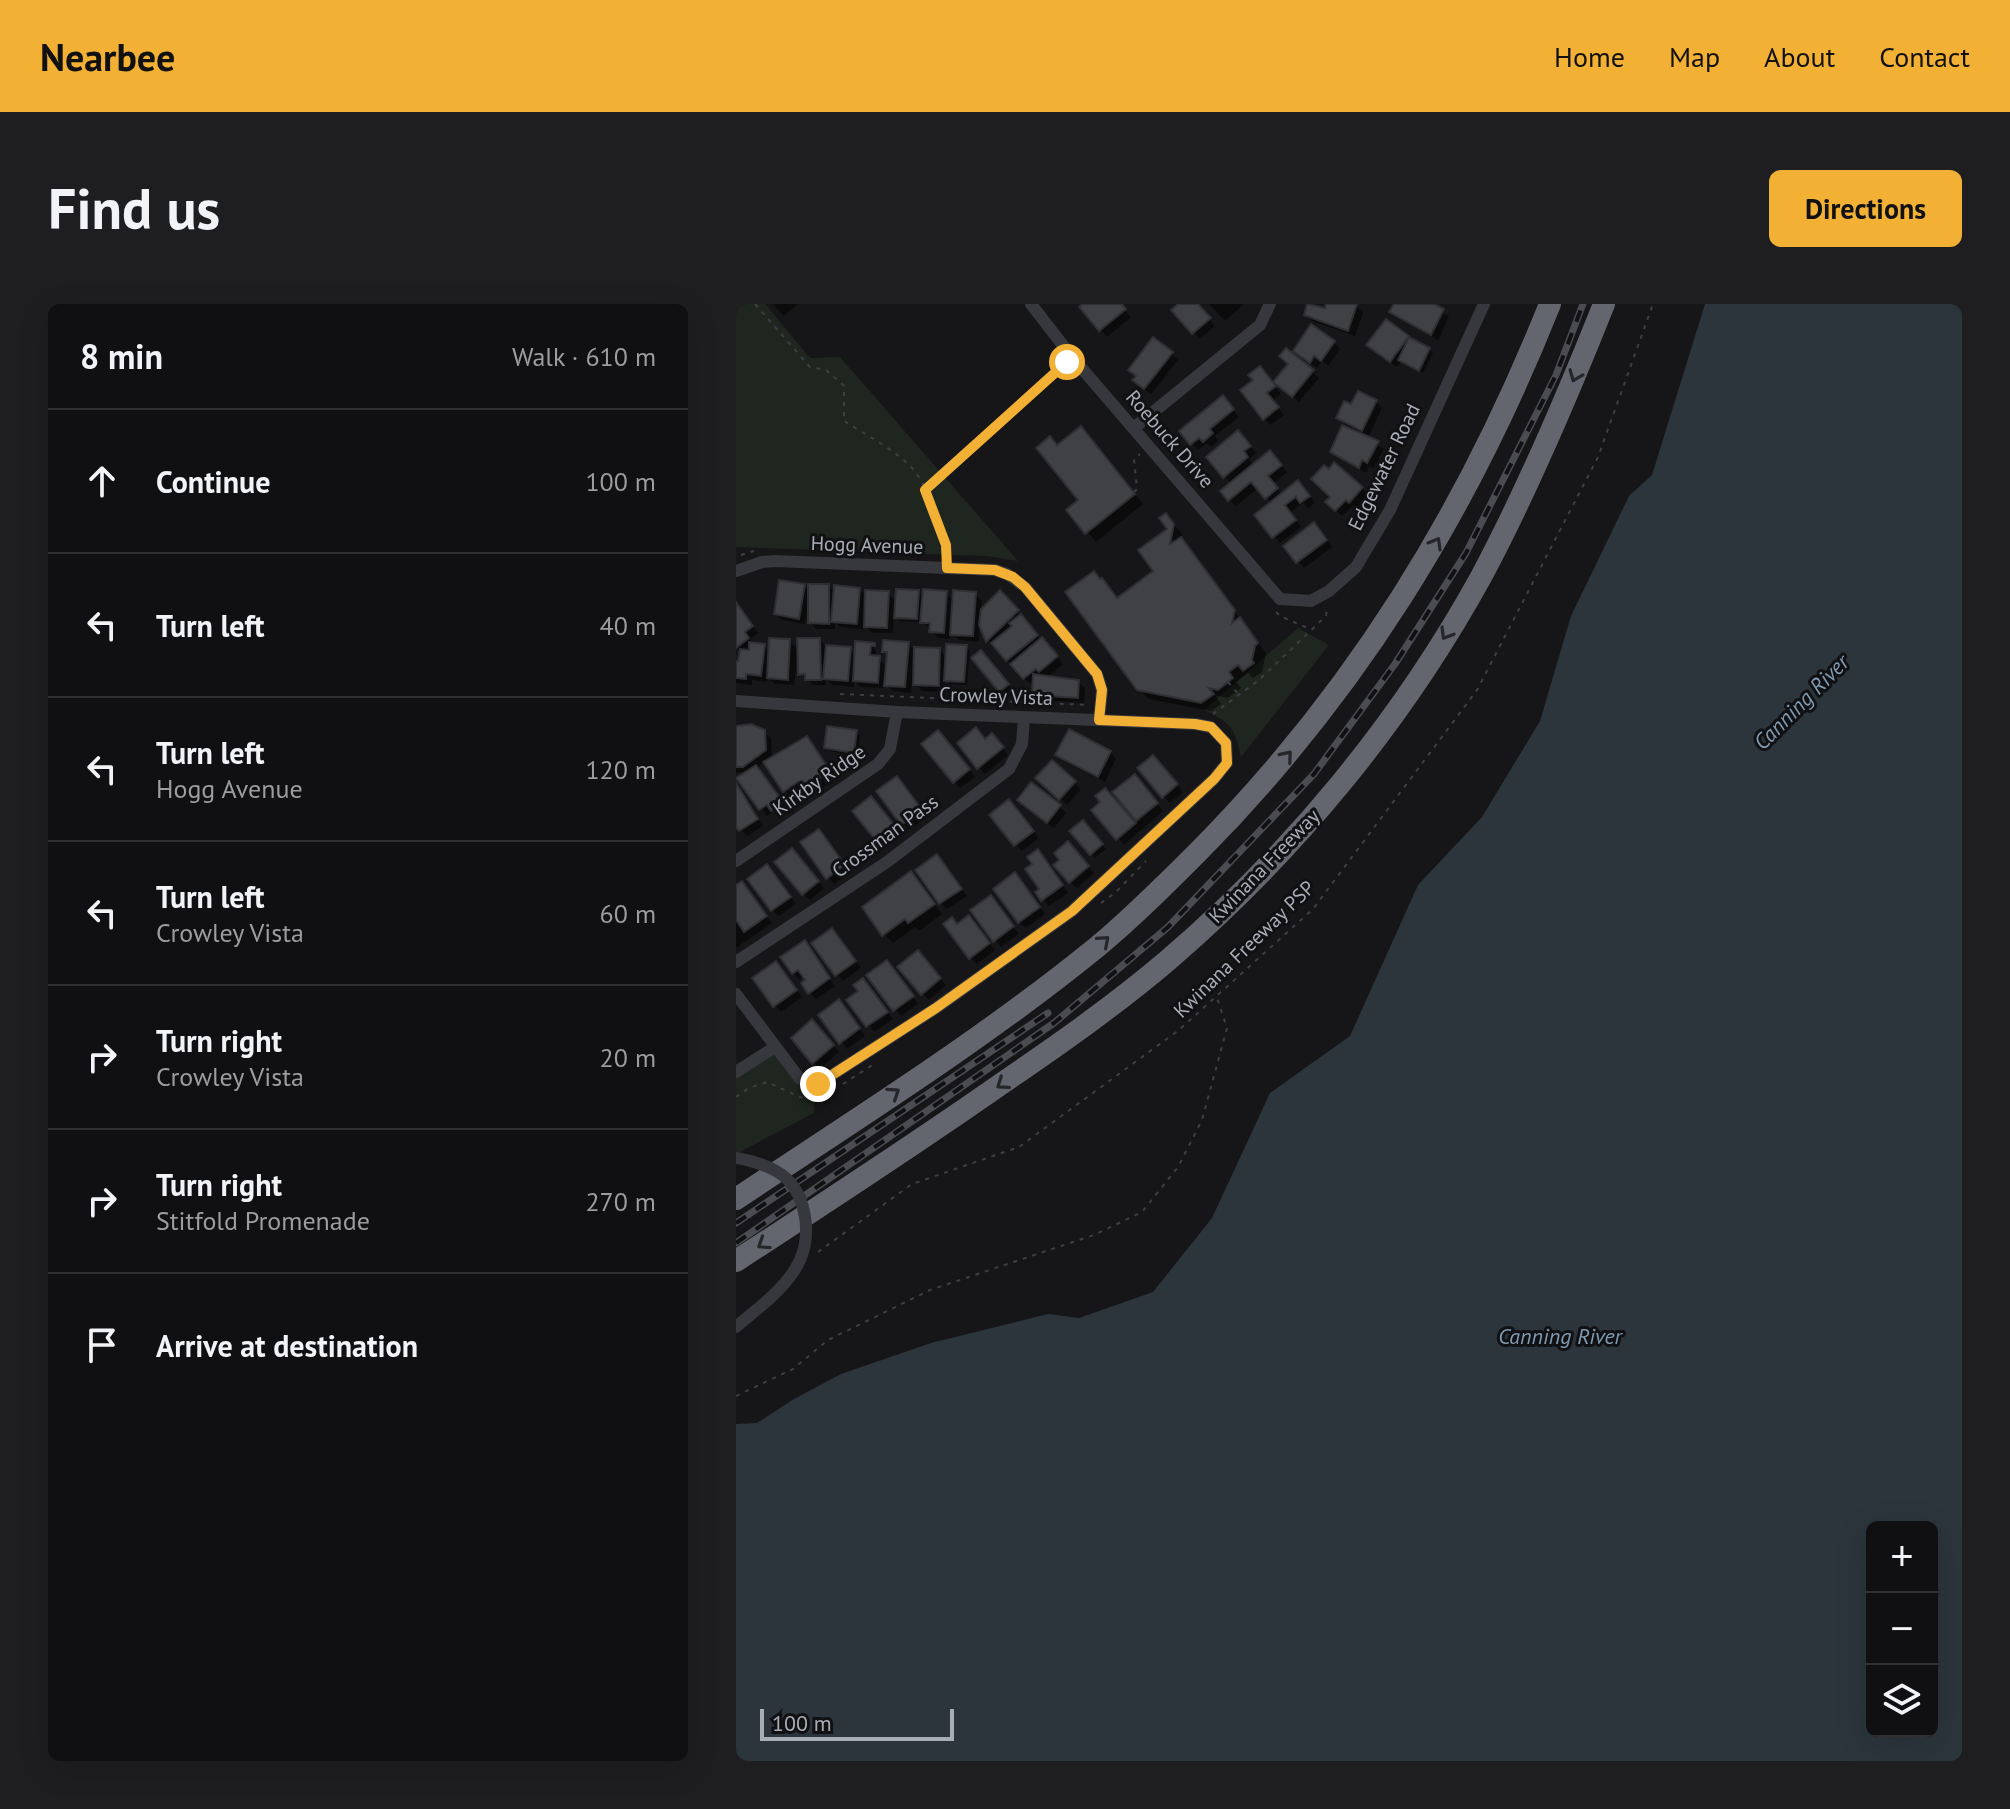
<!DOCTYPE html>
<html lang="en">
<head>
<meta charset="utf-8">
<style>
  :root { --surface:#101012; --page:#1e1e20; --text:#f1f3f6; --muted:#9c9d9f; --line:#303032; --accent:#f2b134 }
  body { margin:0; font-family:"PT Sans",sans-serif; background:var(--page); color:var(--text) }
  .controls { position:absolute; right:24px; bottom:24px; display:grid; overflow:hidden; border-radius:12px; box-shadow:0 8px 32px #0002 }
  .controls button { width:72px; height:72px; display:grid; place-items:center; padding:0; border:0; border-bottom:2px solid var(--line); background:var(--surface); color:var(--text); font:40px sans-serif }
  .scale { position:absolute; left:24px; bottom:20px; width:194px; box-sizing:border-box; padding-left:8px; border:4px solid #a8adb8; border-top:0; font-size:22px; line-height:28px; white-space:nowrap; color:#a8adb8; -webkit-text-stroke:6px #111113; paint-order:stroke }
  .stop { position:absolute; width:24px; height:24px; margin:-18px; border:6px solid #f2b134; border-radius:50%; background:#fff }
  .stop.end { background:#f2b134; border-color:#fff; box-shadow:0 2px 8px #0008 }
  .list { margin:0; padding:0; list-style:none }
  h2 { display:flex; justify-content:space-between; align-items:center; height:104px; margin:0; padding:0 32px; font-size:34px }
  h2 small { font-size:26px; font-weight:400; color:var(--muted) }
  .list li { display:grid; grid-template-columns:52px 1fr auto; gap:24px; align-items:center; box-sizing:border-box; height:144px; padding:0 32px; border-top:2px solid var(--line) }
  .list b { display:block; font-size:30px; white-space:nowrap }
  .list p { margin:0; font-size:26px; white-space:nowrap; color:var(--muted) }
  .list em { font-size:26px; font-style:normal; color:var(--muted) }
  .icon { flex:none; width:44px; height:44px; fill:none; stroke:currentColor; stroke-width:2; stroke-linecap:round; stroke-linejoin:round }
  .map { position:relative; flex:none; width:1226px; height:1457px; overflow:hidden; border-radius:12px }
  header { display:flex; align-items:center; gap:48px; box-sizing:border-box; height:112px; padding:0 40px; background:var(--accent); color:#111 }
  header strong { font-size:38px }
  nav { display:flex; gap:44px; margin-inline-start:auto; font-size:28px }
  .intro { display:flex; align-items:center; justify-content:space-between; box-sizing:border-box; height:192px; padding:0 48px }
  h1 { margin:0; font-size:56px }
  .button { padding:20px 36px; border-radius:12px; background:var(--accent); color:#111; font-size:28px; font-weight:700 }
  main { display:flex; gap:48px; padding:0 48px }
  aside { flex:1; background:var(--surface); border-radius:12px; box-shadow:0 8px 32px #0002 }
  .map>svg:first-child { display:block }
</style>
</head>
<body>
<header>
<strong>Nearbee</strong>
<nav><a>Home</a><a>Map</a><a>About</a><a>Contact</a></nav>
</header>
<div class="intro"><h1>Find us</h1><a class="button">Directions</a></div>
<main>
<aside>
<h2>8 min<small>Walk · 610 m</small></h2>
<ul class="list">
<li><svg class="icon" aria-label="ahead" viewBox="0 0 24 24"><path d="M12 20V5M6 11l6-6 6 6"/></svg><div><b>Continue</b></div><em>100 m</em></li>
<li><svg class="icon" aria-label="left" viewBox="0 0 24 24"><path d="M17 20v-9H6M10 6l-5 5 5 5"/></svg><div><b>Turn left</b></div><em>40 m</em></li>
<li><svg class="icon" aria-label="left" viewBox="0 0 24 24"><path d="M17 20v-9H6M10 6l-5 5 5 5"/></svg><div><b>Turn left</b><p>Hogg Avenue</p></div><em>120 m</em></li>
<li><svg class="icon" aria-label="left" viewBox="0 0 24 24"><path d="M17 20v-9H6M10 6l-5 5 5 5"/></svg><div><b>Turn left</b><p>Crowley Vista</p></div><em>60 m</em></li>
<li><svg class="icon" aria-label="right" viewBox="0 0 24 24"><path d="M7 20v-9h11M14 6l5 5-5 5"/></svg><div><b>Turn right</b><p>Crowley Vista</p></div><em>20 m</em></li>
<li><svg class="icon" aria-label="right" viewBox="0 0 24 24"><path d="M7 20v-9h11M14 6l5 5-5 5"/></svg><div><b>Turn right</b><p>Stitfold Promenade</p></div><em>270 m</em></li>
<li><svg class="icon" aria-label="arrive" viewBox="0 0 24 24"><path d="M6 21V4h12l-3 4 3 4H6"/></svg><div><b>Arrive at destination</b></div></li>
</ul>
</aside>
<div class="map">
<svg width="1226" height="1457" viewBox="0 0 1226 1457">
  <rect width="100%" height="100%" fill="#161618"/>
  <g fill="#1e261f">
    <polygon points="0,0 29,0 74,54 104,53 282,257 250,252 0,243"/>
    <path d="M562,324l31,17 -88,112c-6,-28 -10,-35 -37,-47z"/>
    <polygon points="39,748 78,798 78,809 0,850 0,773"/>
  </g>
  <path fill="#2c353c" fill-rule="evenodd" d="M969,0h257v1457h-1226v-337l21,-1 37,-24 47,-25 90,-31 117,-29 31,4 74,-26 59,-74 58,-125 80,-57 68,-151 64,-68 58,-96 31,-105 58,-120 23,-21zM1136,1223h60v204h-60z"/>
  <g fill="#0007">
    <polygon points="37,0 62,0 48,12"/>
    <polygon points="350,0 383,0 395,13 371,33 346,3"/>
    <polygon points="445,0 460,0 479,22 464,35 438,6"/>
    <polygon points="473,0 508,0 489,17"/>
    <polygon points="573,0 590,6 593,0 620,2 627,9 619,32 576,17 570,11"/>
    <polygon points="660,0 694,0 713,13 702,36 662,14 656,8"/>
    <polygon points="651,17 697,49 687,69 666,57 661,63 639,47"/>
    <polygon points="597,38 604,45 592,62 586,57 581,64 566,53"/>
    <polygon points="550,46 583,74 563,98 546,84 554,60"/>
    <polygon points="435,49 442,56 415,90 405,83"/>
    <polygon points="530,71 545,90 536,96 548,111 535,121 528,114"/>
    <polygon points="640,98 646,104 632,134 648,145 638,164 633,162 630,169 596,148 616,127 602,113 616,103"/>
    <polygon points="493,101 503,113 479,132 482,137 475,143 471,139 462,146 445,128"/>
    <polygon points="353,133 407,200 360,238 333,206 345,196 322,143"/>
    <polygon points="508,135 520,149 513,155 518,161 540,155 551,168 537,180 546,191 569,185 579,199 572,204 567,199 554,209 565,223 544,239 521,211 536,199 522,184 500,202 494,196 496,180 472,154"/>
    <polygon points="626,184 632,190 621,204 618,201 606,212 592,198"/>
    <polygon points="430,211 446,230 445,236 530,349 526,368 517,374 512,369 500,378 505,384 492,394 479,391 485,400 475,407 413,395 403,385 365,277 382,295 420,268 434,226"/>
    <polygon points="585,227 596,243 568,264 550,242"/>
    <polygon points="68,282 74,288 92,282 100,289 123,285 131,293 152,289 161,298 182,288 188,295 210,289 219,298 239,290 246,297 245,308 264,289 327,360 310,374 342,378 349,384 348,399 305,396 298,390 299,377 294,380 252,336 244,319 243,338 223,336 214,328 214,335 202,334 185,316 184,318 164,317 158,311 157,329 136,329 127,320 127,325 104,323 99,318 99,325 80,325 74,318 74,308 71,308 69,320 46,316 40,310"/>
    <polygon points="0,300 22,329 14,335 18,341 28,342 34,348 53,337 62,345 58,381 39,380 32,373 31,378 16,376 16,381 0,379 0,359 4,360 5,349 0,343"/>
    <polygon points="84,336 90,343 114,345 120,352 134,340 140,347 140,354 152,363 152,351 148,347 172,340 178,345 204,346 211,354 230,343 234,347 231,381 214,380 209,376 209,388 186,387 176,377 175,389 157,387 148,379 148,384 125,383 118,376 118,383 96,381 90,375 90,381 78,381 64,370"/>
    <polygon points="249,352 276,385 268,391 238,354"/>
    <polygon points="0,424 28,428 35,434 36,455 77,441 99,475 75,491 69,484 55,494 29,458 21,464 51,505 42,512 38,507 31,512 3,475 12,469 0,468"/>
    <polygon points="120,428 124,432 121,452 94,447 90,444"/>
    <polygon points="209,435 239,473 224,484 218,478"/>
    <polygon points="250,437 262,438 272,451 249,470 223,440"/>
    <polygon points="374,448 380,455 369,478 328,457 322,451"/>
    <polygon points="316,458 345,485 331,501 302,474"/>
    <polygon points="423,460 447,488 434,499 427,492"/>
    <polygon points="405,479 427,507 388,541 382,534 395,510"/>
    <polygon points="0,481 27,522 11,532 0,519"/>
    <polygon points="167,481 191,513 173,526 167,519"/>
    <polygon points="141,501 165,530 149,544 118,508"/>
    <polygon points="290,502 323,502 330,509 318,524"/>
    <polygon points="279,504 303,534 286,547 280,541"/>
    <polygon points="347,518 370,545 359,554 336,528"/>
    <polygon points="89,534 114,568 98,580 92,573"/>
    <polygon points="338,546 358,569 341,584 334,578"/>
    <polygon points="62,553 88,584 74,596 67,590"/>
    <polygon points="308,554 332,589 313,602 302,588 306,586"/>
    <polygon points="207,559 231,592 211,605 205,599"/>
    <polygon points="38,569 60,600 43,612 36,606"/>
    <polygon points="175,570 206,610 183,627 179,623 157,639 148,630"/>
    <polygon points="285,577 309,610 290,624 283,618"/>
    <polygon points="6,579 36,619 0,644 0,583"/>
    <polygon points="261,600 283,630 265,643 259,636"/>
    <polygon points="233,613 259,646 241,660 234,654 222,622"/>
    <polygon points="102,633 125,664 107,677 101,670"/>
    <polygon points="69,639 99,682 80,695 73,688 69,672 64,675 57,669"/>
    <polygon points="188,655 210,681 193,696 186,689"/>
    <polygon points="157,665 182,700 165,712 133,671"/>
    <polygon points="46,666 66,693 45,708 18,675"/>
    <polygon points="133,683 157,715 138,728 113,696"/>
    <polygon points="109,704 129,732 111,745 84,712"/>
    <polygon points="83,724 103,748 84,765 57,734"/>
  </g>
  <g fill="#404145" stroke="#303034" stroke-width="2">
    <polygon points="347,0 386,0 390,5 363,27 343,3"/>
    <polygon points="442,0 462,0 475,14 456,30 435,6"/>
    <polygon points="571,0 589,4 590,0 621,0 612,27 568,11"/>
    <polygon points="658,0 698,0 708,5 695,31 653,8"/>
    <polygon points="650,15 673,32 654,58 630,41"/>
    <polygon points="575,20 599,37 585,57 578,52 574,59 557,47"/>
    <polygon points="417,33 437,48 408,85 396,76 400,72 392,66"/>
    <polygon points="673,33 694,44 683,67 662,56"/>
    <polygon points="550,44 578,66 556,93 537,78 552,60 543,52"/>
    <polygon points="524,62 540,82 531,89 543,103 527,116 504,86 517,76 512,71"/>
    <polygon points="622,87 641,96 626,127 600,114 608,97 615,100"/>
    <polygon points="487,91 498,105 474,125 477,129 467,138 463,134 454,141 443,127"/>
    <polygon points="606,121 643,137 631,159 626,156 623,164 594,148"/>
    <polygon points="345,122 399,190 349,230 330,206 342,196 300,144 314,132 321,141"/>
    <polygon points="502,126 515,142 508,147 512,153 487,174 470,153"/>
    <polygon points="534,146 546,161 532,172 542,184 529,195 515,178 492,197 484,187"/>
    <polygon points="598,158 627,183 613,199 610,196 599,207 589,198 594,193 575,175 588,161 593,165"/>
    <polygon points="562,176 574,192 564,199 560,193 549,201 560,216 536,234 518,211"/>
    <polygon points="430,209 438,220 434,240 445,233 499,306 496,319 504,313 522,339 519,342 516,356 518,359 507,367 502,361 493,368 497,374 482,386 473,384 478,390 465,399 401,386 329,288 358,267 364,275 366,274 381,294 417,267 402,246 431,225 423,214"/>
    <polygon points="578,218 591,236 560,259 547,242"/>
    <polygon points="43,276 69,280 63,315 38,310"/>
    <polygon points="72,280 93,280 93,320 72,319"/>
    <polygon points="98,281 124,284 121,320 95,318"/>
    <polygon points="160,285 183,286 181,315 158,314"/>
    <polygon points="187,285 211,287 208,329 193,328 194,319 184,319"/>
    <polygon points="129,286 153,287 151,324 128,323"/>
    <polygon points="217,286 240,288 237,332 214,331"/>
    <polygon points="264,286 283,306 250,338 243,321 245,305"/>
    <polygon points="0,298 17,322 9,328 13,334 0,344"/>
    <polygon points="285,310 302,331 270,357 255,339 276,322 273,319"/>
    <polygon points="306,333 322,352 303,368 300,365 287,375 274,360"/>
    <polygon points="33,334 54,335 52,376 31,374"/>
    <polygon points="61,334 84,334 85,376 69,376 69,370 62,371"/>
    <polygon points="147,336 173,338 169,383 148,382 151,348 146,348"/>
    <polygon points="119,337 139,339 139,342 135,342 134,351 144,352 142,379 117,377"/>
    <polygon points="13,338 29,340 25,372 10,370 10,375 0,374 0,357 2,357 4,345 13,346"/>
    <polygon points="210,340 231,341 228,378 208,377"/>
    <polygon points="90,341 115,343 112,377 87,375"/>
    <polygon points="178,343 204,344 203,382 177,381"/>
    <polygon points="245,346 273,380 263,388 235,354"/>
    <polygon points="297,370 343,376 342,394 296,391"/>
    <polygon points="15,420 29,426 30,446 7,463 0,463 0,422"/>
    <polygon points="91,422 121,426 118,449 88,444"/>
    <polygon points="240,423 249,435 256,429 268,443 241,465 221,439"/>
    <polygon points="333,425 375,447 362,473 319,451"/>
    <polygon points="202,426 234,465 217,479 185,440"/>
    <polygon points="71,432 94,467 67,486 62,478 47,488 27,458"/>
    <polygon points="417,451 442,480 426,494 401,464"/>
    <polygon points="316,456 340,477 323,496 299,474"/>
    <polygon points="20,461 47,498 35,507 31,501 23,506 0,474"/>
    <polygon points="399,470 422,499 400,517 376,488"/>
    <polygon points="161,472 186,506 165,521 140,487"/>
    <polygon points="295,478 325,501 311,519 281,496"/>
    <polygon points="0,479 22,515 3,527 0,523"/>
    <polygon points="369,484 400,519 380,536 355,506 364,498 359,492"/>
    <polygon points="135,492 160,523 141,538 116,507"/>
    <polygon points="273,495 298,527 278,542 253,511"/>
    <polygon points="347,516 367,540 354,551 333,527"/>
    <polygon points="83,525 109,561 90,575 64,538"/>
    <polygon points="332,537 353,562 333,579 317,561 323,556 318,549"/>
    <polygon points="56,544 83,577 66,591 38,558"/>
    <polygon points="302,545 327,581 305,597 299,588 303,585 289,565 296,560 291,553"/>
    <polygon points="201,550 226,585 203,600 179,566"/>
    <polygon points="31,560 55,593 35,607 11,575"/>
    <polygon points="175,567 199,600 172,619 169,615 146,632 126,603"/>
    <polygon points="279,568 304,603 282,619 257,585"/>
    <polygon points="6,577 31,612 8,628 0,616 0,581"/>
    <polygon points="255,591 278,622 257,638 234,606"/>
    <polygon points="233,611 254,639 233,655 207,620 216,613 221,620"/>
    <polygon points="96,624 120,657 99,672 75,639"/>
    <polygon points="69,636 94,674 72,690 65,679 69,676 62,666 56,670 44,653"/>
    <polygon points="182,646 205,674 185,691 161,663"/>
    <polygon points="151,656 178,692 157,707 130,671"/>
    <polygon points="40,657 61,686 37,703 16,674"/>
    <polygon points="127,674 152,708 130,723 110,696 122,687 117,681"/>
    <polygon points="103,695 124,724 103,740 82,711"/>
    <polygon points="76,715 98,741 76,760 55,734"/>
  </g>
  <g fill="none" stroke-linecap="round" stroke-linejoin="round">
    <g stroke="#3d3f44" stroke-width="2" stroke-dasharray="4 6" stroke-linecap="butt">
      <path d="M19,0l55,63 16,3 18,16v35c22,14 50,28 68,47 17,19 33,64 35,89"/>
      <polyline points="189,185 208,168"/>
      <polyline points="398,188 401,185 398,155 404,150"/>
      <polyline points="5,251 18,247"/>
      <polyline points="540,308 544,312 574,325"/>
      <polyline points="492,378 503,391"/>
      <polyline points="104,390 353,401"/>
      <polyline points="477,410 523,376 590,312 591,304"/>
      <polyline points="365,599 379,589 410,557"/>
      <polyline points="107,780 138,760"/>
      <polyline points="0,793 13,784 31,778 64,793 79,794"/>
      <polyline points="82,948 176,880 283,843 443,726 577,605 741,386 862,153 917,0"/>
      <polyline points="0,1092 57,1065 92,1036 194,986 358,931 406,908 442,863 466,816 491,724 481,694"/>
    </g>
    <polyline stroke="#37383d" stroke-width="6" points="214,161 336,53"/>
    <g stroke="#37383d" stroke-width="12">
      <polyline points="295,0 336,53 544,295 575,297 593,287 620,263 654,206 748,0"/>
      <polyline points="399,123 524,21 534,0"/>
      <polyline points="0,267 26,258 39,257 259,266 271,270 289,283 361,370 366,386 363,416"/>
      <polyline points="0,397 161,408 459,420 475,423 490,439 491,459 478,475 336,607 200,704 82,780 64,775 0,690"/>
      <polyline points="0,557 142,460 154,445 161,408"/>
      <polyline points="0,658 151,558 273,465 286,440 288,414"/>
      <polyline points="0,768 39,743"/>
    </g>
    <g stroke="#63666e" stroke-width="22">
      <path d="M0,895c122,-81 248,-160 361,-252 35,-29 68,-62 100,-94 158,-159 270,-341 353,-549"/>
      <path d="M0,957c89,-58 178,-116 265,-177 57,-39 113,-78 166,-123 126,-108 234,-239 314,-384 47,-88 86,-180 123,-273"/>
    </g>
    <g stroke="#4a4c52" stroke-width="7">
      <g id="rail">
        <polyline points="0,919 312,709"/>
        <polyline points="0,939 318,719 432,623 578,470 659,360 730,249 820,71 847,0"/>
      </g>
    </g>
    <use href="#rail" stroke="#111113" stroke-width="4" stroke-dasharray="12" stroke-linecap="butt"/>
    <path stroke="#37383d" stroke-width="12" d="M0,854c17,3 38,9 51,21 20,20 24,56 13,81 -12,27 -42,48 -64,67"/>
  </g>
  <defs><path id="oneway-chevron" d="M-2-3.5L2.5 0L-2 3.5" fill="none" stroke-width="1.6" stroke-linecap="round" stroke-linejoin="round" transform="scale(2)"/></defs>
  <g stroke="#26262a">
    <use href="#oneway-chevron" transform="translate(839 72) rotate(112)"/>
    <use href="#oneway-chevron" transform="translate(700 239) rotate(-60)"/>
    <use href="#oneway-chevron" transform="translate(710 330) rotate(121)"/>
    <use href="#oneway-chevron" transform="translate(551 452) rotate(-50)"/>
    <use href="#oneway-chevron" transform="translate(368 637) rotate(-41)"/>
    <use href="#oneway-chevron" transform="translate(266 780) rotate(145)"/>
    <use href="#oneway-chevron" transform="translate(158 789) rotate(-34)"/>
    <use href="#oneway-chevron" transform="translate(27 940) rotate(147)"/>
  </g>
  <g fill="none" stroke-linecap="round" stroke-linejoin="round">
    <polyline stroke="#f2b134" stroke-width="10" points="82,780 200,704 336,607 478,475 491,459 490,439 475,423 459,420 363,416 366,386 361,370 289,283 277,273 259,266 211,264 210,241 189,186 331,58"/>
  </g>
  <g text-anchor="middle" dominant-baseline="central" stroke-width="6" stroke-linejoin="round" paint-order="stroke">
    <g font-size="20" fill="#a8adb8" stroke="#111113">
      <text transform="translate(434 135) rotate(49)">Roebuck Drive</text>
      <text transform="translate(648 163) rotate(-64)">Edgewater Road</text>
      <text transform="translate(131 241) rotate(2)">Hogg Avenue</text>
      <text transform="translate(260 392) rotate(2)">Crowley Vista</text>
      <text transform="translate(83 476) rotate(-35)">Kirkby Ridge</text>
      <text transform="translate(149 532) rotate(-36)">Crossman Pass</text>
      <text transform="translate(528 562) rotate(-46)">Kwinana Freeway</text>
      <text transform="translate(508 645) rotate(-44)">Kwinana Freeway PSP</text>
    </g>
    <g font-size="22" font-style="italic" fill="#7f9bb3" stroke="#111113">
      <text transform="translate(1065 398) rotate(-45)">Canning River</text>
      <text x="824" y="1032">Canning River</text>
    </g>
  </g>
</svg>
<div class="controls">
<button>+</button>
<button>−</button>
<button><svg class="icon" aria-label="layers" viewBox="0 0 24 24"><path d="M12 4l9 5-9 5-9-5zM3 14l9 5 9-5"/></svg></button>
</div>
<div class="scale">100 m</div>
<div class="stop" style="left:331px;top:58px"></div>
<div class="stop end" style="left:82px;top:780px"></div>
</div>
</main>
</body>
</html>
